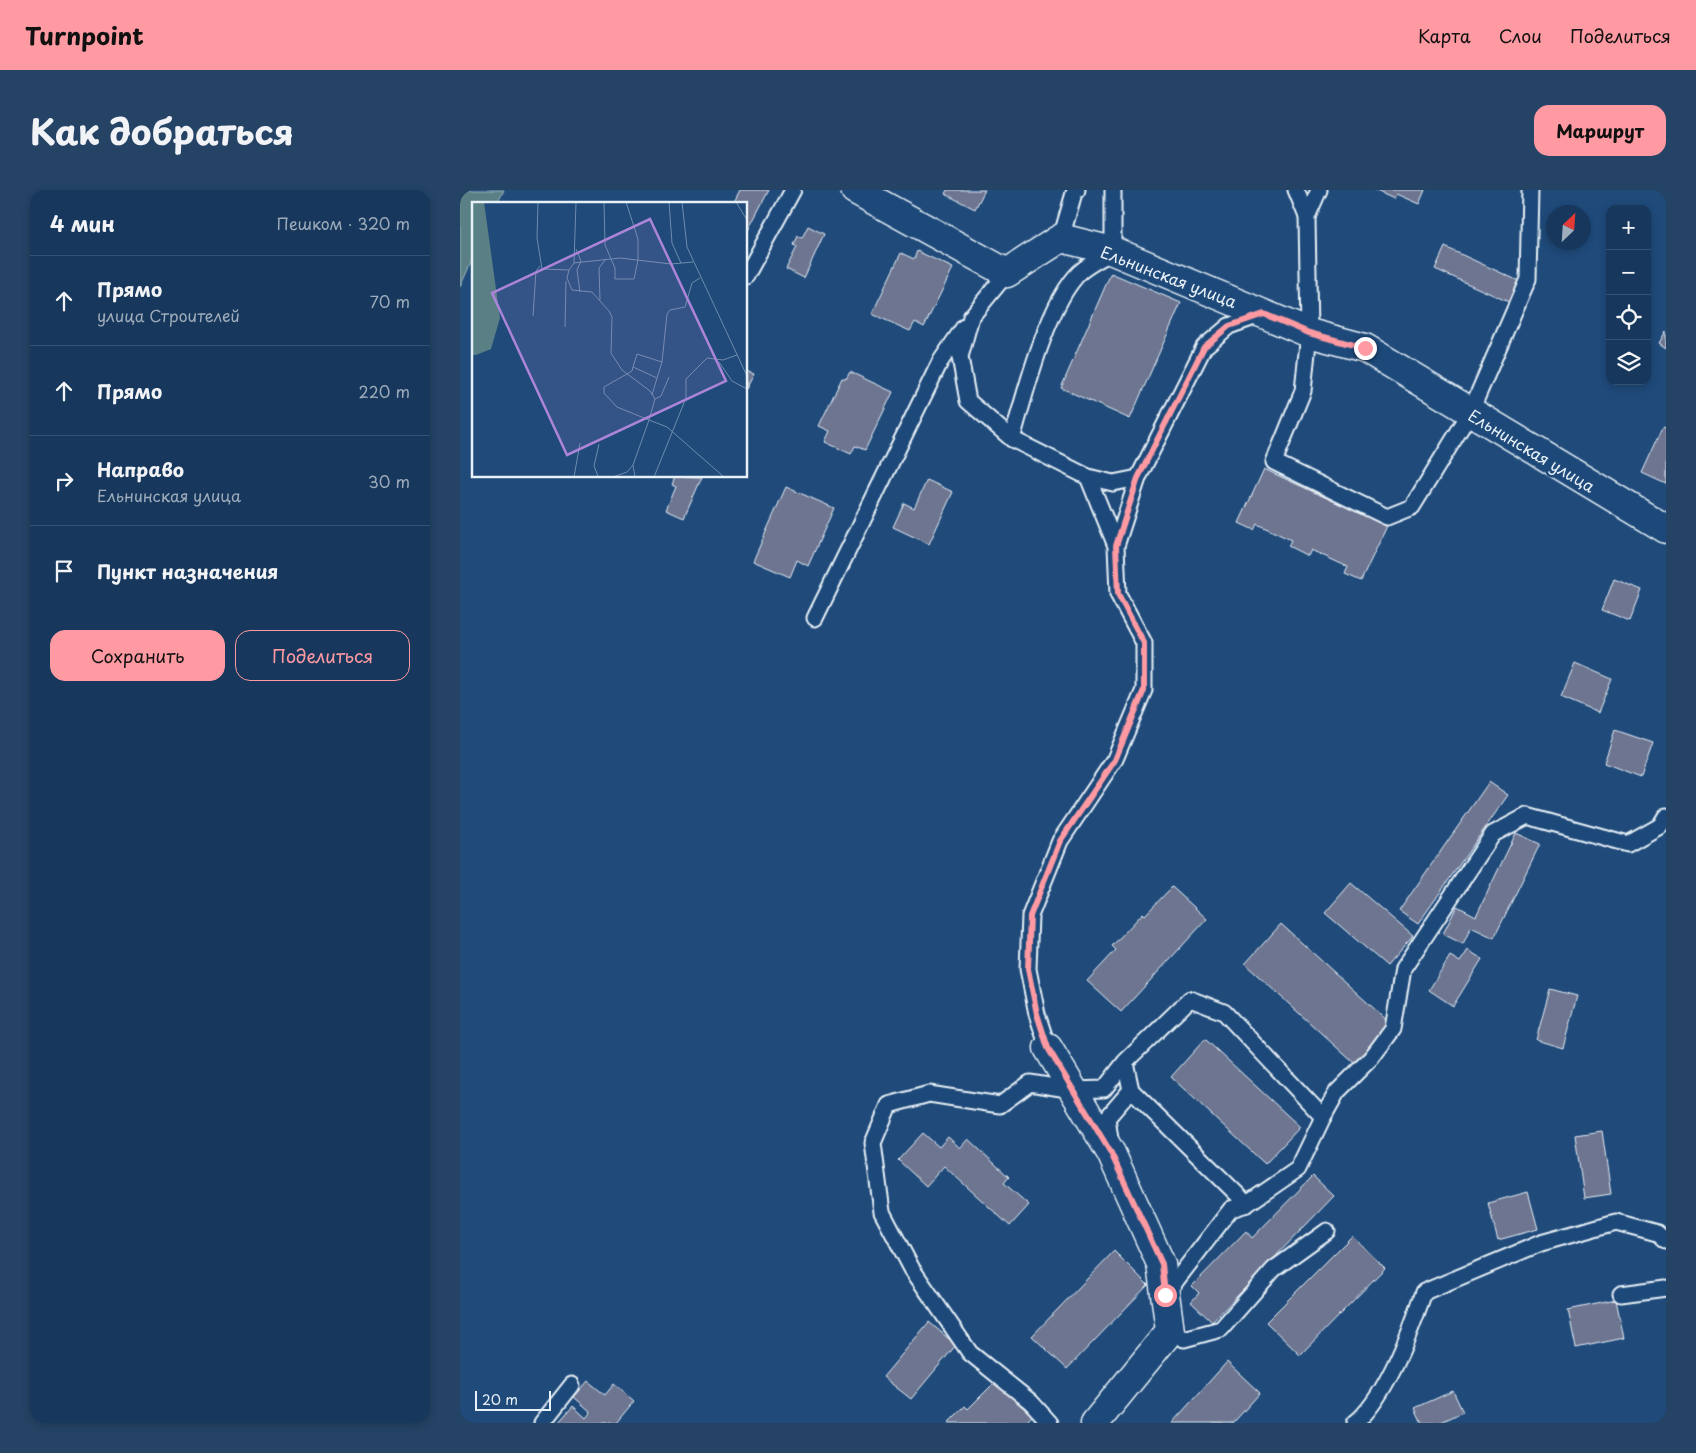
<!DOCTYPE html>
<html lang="ru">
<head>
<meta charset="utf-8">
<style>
  :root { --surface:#17385c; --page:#244365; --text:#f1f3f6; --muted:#9eacbb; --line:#365272; --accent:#ff9aa2 }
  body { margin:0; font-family:"Playpen Sans",sans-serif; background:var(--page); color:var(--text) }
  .controls { position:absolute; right:15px; top:15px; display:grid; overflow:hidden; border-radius:10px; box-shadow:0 2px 8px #0003 }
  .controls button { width:45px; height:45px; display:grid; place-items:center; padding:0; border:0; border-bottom:1px solid var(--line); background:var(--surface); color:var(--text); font:25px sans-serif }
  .compass { position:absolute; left:1086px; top:15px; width:45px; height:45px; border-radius:50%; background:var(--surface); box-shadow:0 2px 8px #0003; rotate:25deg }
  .scale { position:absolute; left:15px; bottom:12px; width:76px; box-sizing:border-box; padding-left:5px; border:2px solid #e8f1f8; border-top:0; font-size:14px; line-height:18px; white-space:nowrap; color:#e8f1f8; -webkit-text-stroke:4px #1f4a7a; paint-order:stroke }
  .stop { position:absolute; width:15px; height:15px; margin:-11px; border:4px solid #ff9aa2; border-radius:50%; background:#fff }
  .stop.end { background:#ff9aa2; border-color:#fff; box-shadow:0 1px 5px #0008 }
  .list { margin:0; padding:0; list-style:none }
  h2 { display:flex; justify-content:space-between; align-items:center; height:65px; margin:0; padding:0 20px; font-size:21px }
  h2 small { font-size:16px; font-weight:400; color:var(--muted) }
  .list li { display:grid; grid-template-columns:32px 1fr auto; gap:15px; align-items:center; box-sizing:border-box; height:90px; padding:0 20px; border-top:1px solid var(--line) }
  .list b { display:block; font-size:19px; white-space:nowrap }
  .list p { margin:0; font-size:16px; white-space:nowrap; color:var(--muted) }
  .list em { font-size:16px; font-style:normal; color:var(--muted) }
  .actions { display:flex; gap:10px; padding:15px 20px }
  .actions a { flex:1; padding:11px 0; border:1px solid var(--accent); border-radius:15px; text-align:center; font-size:18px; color:var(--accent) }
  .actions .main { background:var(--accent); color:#111 }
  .icon { flex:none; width:28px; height:28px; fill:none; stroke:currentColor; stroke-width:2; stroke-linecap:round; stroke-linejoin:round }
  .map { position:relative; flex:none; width:1206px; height:1233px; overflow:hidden; border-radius:15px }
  header { display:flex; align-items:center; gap:30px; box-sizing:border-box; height:70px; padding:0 25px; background:var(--accent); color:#111 }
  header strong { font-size:24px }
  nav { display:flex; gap:28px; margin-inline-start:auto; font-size:18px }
  .intro { display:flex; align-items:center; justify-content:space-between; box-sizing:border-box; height:120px; padding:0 30px }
  h1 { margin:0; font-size:35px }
  .button { padding:12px 22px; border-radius:15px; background:var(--accent); color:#111; font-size:18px; font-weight:700 }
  main { display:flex; gap:30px; padding:0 30px }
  aside { flex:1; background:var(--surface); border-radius:15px; box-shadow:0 2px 8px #0003 }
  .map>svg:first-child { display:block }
</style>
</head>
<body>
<header>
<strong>Turnpoint</strong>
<nav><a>Карта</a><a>Слои</a><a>Поделиться</a></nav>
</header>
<div class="intro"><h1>Как добраться</h1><a class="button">Маршрут</a></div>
<main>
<aside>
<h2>4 мин<small>Пешком · 320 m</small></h2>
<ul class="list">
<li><svg class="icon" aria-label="ahead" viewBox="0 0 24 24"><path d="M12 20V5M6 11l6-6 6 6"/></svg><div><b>Прямо</b><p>улица Строителей</p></div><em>70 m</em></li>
<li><svg class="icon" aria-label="ahead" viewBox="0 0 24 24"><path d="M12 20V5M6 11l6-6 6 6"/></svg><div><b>Прямо</b></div><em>220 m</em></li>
<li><svg class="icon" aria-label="right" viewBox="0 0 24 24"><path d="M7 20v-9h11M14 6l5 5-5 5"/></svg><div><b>Направо</b><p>Ельнинская улица</p></div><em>30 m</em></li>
<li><svg class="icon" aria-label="arrive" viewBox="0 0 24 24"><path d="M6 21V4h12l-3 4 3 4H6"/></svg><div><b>Пункт назначения</b></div></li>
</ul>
<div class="actions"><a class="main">Сохранить</a><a>Поделиться</a></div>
</aside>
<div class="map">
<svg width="1206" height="1233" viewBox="0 0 1206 1233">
  <rect width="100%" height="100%" fill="#1f4a7a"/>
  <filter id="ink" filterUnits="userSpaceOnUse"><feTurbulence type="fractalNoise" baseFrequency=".02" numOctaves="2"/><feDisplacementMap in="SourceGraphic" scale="10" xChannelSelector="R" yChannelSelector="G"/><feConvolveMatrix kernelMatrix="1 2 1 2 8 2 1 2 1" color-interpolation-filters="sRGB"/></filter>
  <g filter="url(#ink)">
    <polygon fill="#5a8086" stroke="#a1b8bf" points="0,0 44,0 37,14 14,14 14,66 0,97"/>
    <g fill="#6d7490" stroke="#e8f1f8">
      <polygon points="280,0 309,0 286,44 286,14 273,14"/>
      <polygon points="487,0 525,0 515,19 485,4"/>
      <polygon points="914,0 965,0 959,14 936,4 934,9"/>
      <polygon points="348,36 364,44 344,88 326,79 337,57 334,55 338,46 342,48"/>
      <polygon points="985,57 1061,92 1051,113 975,79"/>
      <polygon points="457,61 493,78 464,137 455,132 450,141 412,124 441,63 454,69"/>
      <polygon points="651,83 721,113 670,229 601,198"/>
      <polygon points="1206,141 1206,158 1199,153"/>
      <polygon points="286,181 294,184 286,199"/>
      <polygon points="390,182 433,202 405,260 395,256 391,264 365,252 370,241 359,236 382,188 386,189"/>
      <polygon points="1203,237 1206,238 1206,294 1182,283"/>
      <polygon points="804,279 927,336 901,391 885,384 888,377 851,360 848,366 828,356 831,350 797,334 794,340 779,333"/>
      <polygon points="215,286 242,287 224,328 206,320 216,296 212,294"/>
      <polygon points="467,290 493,302 469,354 433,337 444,313 454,318"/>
      <polygon points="326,297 374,318 348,376 337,370 330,387 293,371"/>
      <polygon points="1154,389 1182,400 1170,431 1142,420"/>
      <polygon points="1115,473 1152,489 1138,523 1101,507"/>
      <polygon points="1155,540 1193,553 1181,587 1144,573"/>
      <polygon points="1029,592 1048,605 958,734 939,721"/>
      <polygon points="1056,643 1080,654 1034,748 1011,737 1003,754 983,744 997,716 1016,726"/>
      <polygon points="891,693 953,746 927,776 865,723"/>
      <polygon points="712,697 747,729 661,822 627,791 656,760 652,756 683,723 685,725"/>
      <polygon points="821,734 931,834 895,874 785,774"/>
      <polygon points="1008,760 1022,769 993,816 969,800 990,766 1000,772"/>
      <polygon points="1090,799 1117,806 1103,858 1076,850"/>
      <polygon points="745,849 840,937 805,974 711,887"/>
      <polygon points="1142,941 1151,1004 1124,1008 1115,945"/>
      <polygon points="463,943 479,957 488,947 500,958 508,949 549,987 544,993 569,1015 550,1036 484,976 466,996 438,970"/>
      <polygon points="853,986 874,1006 752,1132 731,1112 739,1103 732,1096 786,1041 792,1048"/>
      <polygon points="1068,1002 1078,1039 1038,1050 1028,1013"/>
      <polygon points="892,1046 925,1078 840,1165 806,1132"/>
      <polygon points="654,1061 688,1095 607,1179 572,1146"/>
      <polygon points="1156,1110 1164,1148 1116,1158 1108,1120"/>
      <polygon points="469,1132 496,1155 451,1209 423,1187"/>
      <polygon points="767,1172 800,1203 773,1233 712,1233"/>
      <polygon points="128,1191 145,1205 154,1194 174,1211 156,1233 98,1233 113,1216 126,1228 131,1222 114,1207"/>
      <polygon points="536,1191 572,1226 565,1233 488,1233 505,1216 508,1219"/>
      <polygon points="993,1201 1003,1222 979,1233 962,1233 955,1218"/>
    </g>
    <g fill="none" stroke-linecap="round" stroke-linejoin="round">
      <g stroke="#e8f1f8" stroke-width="19">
        <g id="service">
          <polyline points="836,0 847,27"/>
          <polyline points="859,0 847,27 849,143 843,201 814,272 927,327 952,317 1010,223 1068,89 1070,0"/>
          <polyline points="601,48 614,3 617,0"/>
          <polyline points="547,83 511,127 500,167 508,211 552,249 628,287 656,356 658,404 684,453 684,500 655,569 600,651 570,726 568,779 577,824 588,858"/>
          <polyline points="286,86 333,0"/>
          <path d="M552,249c13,-45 35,-135 68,-167 9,-8 22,-14 33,-21v-61"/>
          <polyline points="628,287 653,293 678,288"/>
          <polyline points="656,356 678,288 744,157 769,136 803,124"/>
          <polyline points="355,428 480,172 504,137"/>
          <polyline points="863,927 877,902 912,867 933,839 943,779 1033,644 1067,626 1168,654 1200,636 1206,626"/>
          <polyline points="650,949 647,928 671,900"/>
          <polyline points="1161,1104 1206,1098"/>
          <polyline points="705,1105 771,1019 787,1014"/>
          <polyline points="710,1141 724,1149 761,1139 814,1079 867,1041"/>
          <polyline points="82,1233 112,1195"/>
          <polyline points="590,1233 571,1212 510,1163 452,1079 422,1022 413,953 429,915 469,904 540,915 570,893 613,900 644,899 665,872 730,809 764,822 863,927 838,979 787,1014 671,900 665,872"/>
          <path d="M895,1233c31,-25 56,-93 69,-131l117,-49 75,-21 41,11 9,8"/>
        </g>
      </g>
      <g stroke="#e8f1f8" stroke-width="31">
        <g id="minor">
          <polyline points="395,0 547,83 601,48 653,61 849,143 905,158 1206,339"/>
          <polyline points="588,858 651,963 701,1074 710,1141 635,1233"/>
        </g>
      </g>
      <use href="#service" stroke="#1f4a7a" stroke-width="15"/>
      <use href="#minor" stroke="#1f4a7a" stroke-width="28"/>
    </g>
  </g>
  <g fill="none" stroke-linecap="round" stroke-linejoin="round" filter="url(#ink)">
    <polyline stroke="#ff9aa2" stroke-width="6" points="705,1105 702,1074 651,963 588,858 577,824 568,779 570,726 600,651 655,570 684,500 684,453 658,404 656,356 678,288 744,157 769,136 804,124 849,143 905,158"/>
  </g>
  <g text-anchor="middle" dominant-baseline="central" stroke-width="5" stroke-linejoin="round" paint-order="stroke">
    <g font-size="16" fill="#e8f1f8" stroke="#1f4a7a">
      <text transform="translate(709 86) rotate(21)">Ельнинская улица</text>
      <text transform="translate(1072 260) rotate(31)">Ельнинская улица</text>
    </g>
  </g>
  <g transform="translate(12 12)">
    <rect width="275" height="275" fill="#1f4a7a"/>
    <path d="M0,0h12l16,116 -9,31 -15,6h-4z" fill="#5a8086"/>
    <path fill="none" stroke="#6f8dac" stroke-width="1" d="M66,0l-1,36 5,31 27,1 5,-7 46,-5 51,6 22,-2M132,0l1,43 10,23v11h19l4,-19v-21l-12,-37M197,0l3,41 9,20M210,0l5,45 60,129M264,0l11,18M104,47l5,12 -4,9 3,22M102,61l2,-61M97,68l-2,8 5,12 20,2 17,19 3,6 -1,36 11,17 28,21 5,8 -6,21 18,7 57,50M128,98l-1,-32 6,-8M61,114l3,-45 4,-5M93,125l1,-46M190,160l5,-48 3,-4 15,-3 7,-24 8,-5M247,160l13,19 15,8M161,165l24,11 5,-16 -25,-8 -4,13 -1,4 -28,16v6l13,14 32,13 -16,45 2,12M180,193l5,-17M183,197l6,-3 8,-19M126,274l-4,-10 5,-22M102,275l6,-34M122,275h19l14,-5 6,-7M182,275l32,-79v-19l21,-21 16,2 14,-5"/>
    <path fill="#ac85d9" fill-opacity="0.15" stroke="#ac85d9" stroke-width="2.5" d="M178,17l76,162 -159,74 -75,-162z"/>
    <rect width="275" height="275" fill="none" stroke="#e8f1f8" stroke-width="2.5"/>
  </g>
</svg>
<div class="controls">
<button>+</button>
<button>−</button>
<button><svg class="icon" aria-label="locate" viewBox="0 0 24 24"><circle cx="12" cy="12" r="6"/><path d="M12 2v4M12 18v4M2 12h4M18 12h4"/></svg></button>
<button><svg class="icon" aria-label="layers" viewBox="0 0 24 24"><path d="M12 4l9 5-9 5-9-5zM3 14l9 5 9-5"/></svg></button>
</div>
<svg class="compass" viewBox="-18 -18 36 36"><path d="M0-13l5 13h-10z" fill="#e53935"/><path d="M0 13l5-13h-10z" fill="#9eacbb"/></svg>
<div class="scale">20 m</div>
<div class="stop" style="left:705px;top:1105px"></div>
<div class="stop end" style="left:905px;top:158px"></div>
</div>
</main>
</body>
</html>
